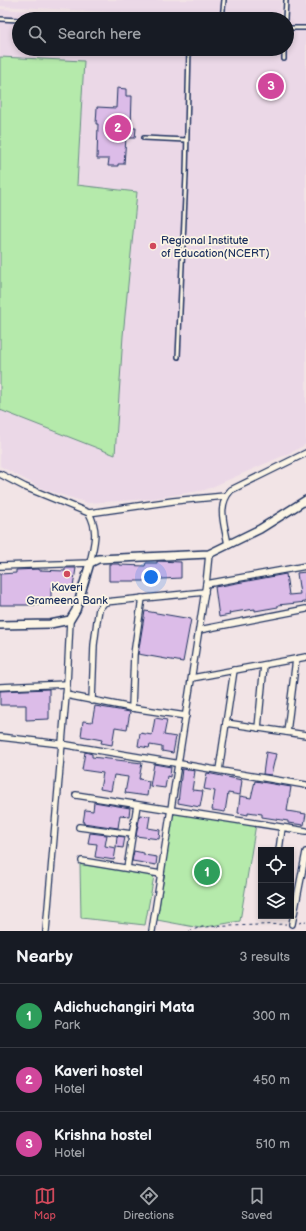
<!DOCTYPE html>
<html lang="en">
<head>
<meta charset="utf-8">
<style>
  :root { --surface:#171b24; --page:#20242c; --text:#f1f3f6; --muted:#9ea1a6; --line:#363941; --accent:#d1495b }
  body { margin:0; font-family:"Balsamiq Sans",sans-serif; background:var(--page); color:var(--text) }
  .controls { position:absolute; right:12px; bottom:12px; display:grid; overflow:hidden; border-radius:0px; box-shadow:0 2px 6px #0003 }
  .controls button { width:36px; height:36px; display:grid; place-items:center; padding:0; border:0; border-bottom:1px solid var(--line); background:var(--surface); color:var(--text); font:20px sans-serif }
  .you { position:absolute; left:151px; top:577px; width:14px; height:14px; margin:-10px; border:3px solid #fff; border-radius:50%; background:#1a73e8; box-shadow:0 0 0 6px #1a73e833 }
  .badge { display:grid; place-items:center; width:26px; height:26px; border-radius:50%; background:var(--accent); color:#fff; font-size:13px; font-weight:700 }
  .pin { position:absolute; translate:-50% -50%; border:2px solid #fff; box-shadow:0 1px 4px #0006 }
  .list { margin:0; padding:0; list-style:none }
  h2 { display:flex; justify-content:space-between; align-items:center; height:52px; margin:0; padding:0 16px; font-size:17px }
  h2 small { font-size:13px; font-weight:400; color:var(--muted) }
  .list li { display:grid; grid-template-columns:26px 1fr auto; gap:12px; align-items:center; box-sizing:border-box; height:64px; padding:0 16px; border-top:1px solid var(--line) }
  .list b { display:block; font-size:15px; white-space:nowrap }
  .list p { margin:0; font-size:13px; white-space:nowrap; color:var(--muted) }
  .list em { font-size:13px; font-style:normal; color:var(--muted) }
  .icon { flex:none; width:22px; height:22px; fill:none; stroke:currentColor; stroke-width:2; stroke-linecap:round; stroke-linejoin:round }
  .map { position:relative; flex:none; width:306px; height:931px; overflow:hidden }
  .search { position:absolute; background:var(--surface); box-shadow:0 2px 6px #0003; left:12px; right:12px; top:12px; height:44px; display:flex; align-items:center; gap:10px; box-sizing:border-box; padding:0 14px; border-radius:22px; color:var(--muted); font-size:15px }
  .sheet { height:244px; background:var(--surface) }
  nav { display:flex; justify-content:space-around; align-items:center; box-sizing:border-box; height:56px; border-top:1px solid var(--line); background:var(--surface); font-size:11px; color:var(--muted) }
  nav a { display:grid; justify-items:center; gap:2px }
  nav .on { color:var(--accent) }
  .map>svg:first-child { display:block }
</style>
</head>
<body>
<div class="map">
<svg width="306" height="931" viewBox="0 0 306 931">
  <rect width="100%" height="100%" fill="#f2e4e6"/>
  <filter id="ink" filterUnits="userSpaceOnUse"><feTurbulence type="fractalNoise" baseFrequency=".025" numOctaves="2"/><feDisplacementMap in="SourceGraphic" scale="8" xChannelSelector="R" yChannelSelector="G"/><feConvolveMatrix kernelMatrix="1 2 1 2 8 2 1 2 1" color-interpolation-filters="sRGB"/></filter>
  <g filter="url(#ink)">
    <g fill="#ebd8e7">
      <polygon points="0,0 281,0 280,19 234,19 0,6"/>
      <polygon points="283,0 306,0 306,444 294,451 205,490 149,499 88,503 43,489 0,466 0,9 151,19 19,19 19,49 287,49 287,19 282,19"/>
    </g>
    <g fill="#b5eaab" stroke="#688c84">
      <polygon points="0,57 84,61 77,185 137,192 123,336 115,455 0,410"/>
      <polygon points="175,811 256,824 240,921 200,928 157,920 165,871 161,871 170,814 174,815"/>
      <polygon points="80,864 154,876 145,925 81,918"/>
    </g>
    <g fill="#dcbce8" stroke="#1b2f5e">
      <polygon points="117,88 126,89 126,96 132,96 131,128 136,128 135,138 126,138 124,164 118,164 118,166 108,166 109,159 97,159 98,124 96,124 97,107 116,108"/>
      <polygon points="157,561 181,562 181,578 144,580 144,581 109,581 109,564 120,564 120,565 145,566 146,563 157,563"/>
      <polygon points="65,568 76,568 73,587 51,587 51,604 39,604 39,605 0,605 0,574 16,573 16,570 39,569 39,570 65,571"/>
      <polygon points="306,572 306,602 278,605 278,607 255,611 255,609 241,611 229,613 230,615 219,617 215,587 286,574 289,595 300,594 297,573"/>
      <polygon points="145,611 191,619 183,662 138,654"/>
      <polygon points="49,689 49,719 26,720 26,705 0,705 0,691"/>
      <polygon points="95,706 130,712 127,729 115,727 112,745 101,743 102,740 81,736 83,721 92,722"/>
      <polygon points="155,718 167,720 164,735 176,737 173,753 162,751 162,747 150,745 149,748 138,746 140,733 152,735"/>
      <polygon points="85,752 92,754 92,757 142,763 139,779 149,781 147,796 125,793 128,777 114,775 111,791 100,789 103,773 82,770"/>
      <polygon points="266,752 276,754 271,775 263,774"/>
      <polygon points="154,764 171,767 170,777 167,776 165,788 150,786"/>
      <polygon points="182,769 195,771 192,790 203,791 200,807 178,803"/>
      <polygon points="207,773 242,780 240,795 228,793 225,812 212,810 215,791 204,789"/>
      <polygon points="255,781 291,787 287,811 306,814 304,825 288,823 288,821 262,817 262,814 248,812 248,815 238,813 240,796 251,798"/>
      <polygon points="94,802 130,808 129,816 120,815 118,828 83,823 85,810 93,811"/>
      <polygon points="140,815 150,816 148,828 160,830 159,839 136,836"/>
      <polygon points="90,833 107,835 105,846 116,848 114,860 95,857 97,844 88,843"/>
      <polygon points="117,836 125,837 123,848 116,847"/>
      <polygon points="134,851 144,853 144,855 157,857 156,865 132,861"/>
    </g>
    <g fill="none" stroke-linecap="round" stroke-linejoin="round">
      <g stroke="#1b2f5e" stroke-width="6">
        <g id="service">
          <polyline points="0,19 19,20"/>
          <polyline points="222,19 224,0"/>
          <polyline points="285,19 286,0"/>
          <polyline points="287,28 306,28"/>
          <polyline points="284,59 284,49"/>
          <polyline points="144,138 186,140"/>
          <polyline points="178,357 186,174 189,49"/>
        </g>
      </g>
      <g stroke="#1b2f5e" stroke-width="8">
        <g id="minor">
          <path d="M0,474l25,13 64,26c10,19 5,30 1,50l-90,3"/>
          <polyline points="89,513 173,501 225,496"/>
          <path d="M228,545c-3,-20 -12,-39 3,-55l75,-37"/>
          <polyline points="206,584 306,566"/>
          <polyline points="199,630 306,609"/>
          <polyline points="192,678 306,657"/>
          <polyline points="0,687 67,684"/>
          <polyline points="66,695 132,708 186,716"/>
          <polyline points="92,701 94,645 97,621 99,609 105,602 205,592"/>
          <polyline points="132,708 134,654 142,598"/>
          <polyline points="226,723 306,735"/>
          <polyline points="258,728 264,665"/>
          <polyline points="287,732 296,659"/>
          <polyline points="0,737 61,744 306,785"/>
          <polyline points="219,770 234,670"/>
          <polyline points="76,795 306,831"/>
          <polyline points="79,827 132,834"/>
          <polyline points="279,850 282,828"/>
          <polyline points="82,861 161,874"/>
          <polyline points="127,868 137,805"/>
          <polyline points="292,924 306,852"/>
          <polyline points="46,931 67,684 70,620"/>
          <polyline points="152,931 206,584 209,554"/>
        </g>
      </g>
      <g stroke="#1b2f5e" stroke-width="10">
        <polyline id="tertiary" points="0,625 50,624 70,620 76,610 90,563 98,559 209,554 260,529 306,500"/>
      </g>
      <g stroke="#1b2f5e" stroke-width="1" stroke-dasharray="3 3" stroke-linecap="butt">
        <polyline points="299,923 306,921"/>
        <polyline points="189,931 202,927 286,924"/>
      </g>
      <use href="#service" stroke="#fcf5e5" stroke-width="3"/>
      <use href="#minor" stroke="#fcf5e5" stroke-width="5.5"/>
      <use href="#tertiary" stroke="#fcf5e5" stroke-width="7"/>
    </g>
  </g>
  <g fill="#d1495b" stroke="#fcf5e5" stroke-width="1.5">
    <circle cx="153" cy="246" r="4"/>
    <circle cx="67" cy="574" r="4"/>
  </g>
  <g text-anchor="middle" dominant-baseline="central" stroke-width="3.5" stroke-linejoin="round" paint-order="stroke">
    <g font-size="11" fill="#1b2f5e" stroke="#fcf5e5" text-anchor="start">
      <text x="161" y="240">Regional Institute<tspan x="161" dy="13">of Education(NCERT)</tspan></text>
      <text x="67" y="587" text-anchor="middle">Kaveri<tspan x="67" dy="13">Grameena Bank</tspan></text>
    </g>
  </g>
</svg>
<div class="controls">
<button><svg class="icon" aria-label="locate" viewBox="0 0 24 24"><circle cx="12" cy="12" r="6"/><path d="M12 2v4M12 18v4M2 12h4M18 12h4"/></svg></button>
<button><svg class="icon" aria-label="layers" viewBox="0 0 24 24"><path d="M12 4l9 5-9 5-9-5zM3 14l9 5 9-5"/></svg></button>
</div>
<div class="you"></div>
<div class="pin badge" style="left:207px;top:872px;background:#2e9e5b">1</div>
<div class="pin badge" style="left:118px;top:128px;background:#d1479c">2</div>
<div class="pin badge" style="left:271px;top:86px;background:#d1479c">3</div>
<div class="search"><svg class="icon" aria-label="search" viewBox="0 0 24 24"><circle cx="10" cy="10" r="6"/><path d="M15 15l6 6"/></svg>Search here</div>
</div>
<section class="sheet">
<h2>Nearby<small>3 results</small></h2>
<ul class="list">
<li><span class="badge" style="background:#2e9e5b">1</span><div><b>Adichuchangiri Mata</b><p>Park</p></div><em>300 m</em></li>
<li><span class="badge" style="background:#d1479c">2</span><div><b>Kaveri hostel</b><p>Hotel</p></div><em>450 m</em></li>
<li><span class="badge" style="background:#d1479c">3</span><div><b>Krishna hostel</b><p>Hotel</p></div><em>510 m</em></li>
</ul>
</section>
<nav>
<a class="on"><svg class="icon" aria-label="map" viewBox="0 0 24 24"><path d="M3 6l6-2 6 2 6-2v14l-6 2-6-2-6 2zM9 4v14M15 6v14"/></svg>Map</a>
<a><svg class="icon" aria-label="directions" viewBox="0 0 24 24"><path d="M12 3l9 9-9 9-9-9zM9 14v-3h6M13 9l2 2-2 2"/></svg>Directions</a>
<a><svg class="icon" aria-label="saved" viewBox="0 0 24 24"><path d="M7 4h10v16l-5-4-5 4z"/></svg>Saved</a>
</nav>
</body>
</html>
